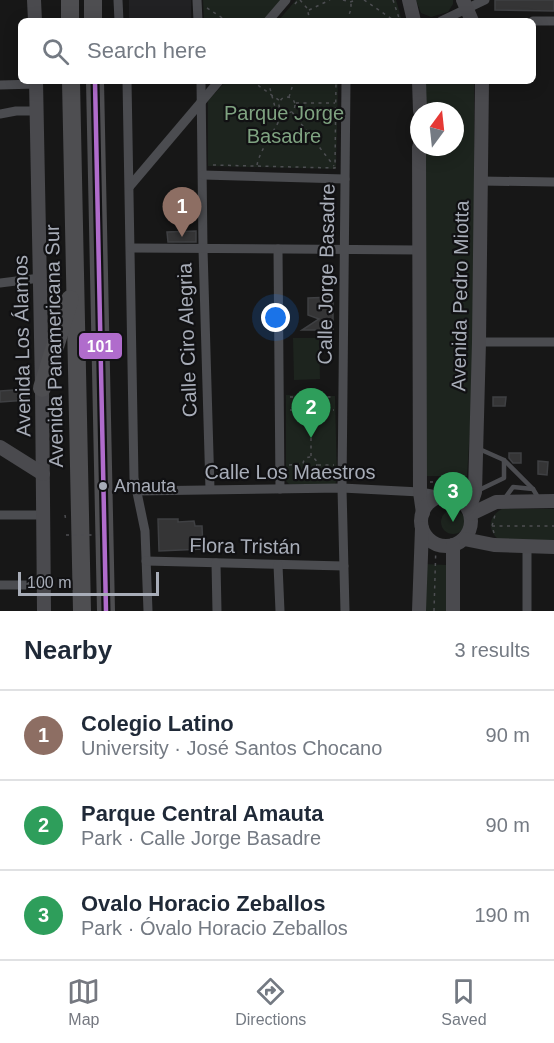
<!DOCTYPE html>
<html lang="en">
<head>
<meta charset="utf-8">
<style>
  :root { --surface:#fff; --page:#f6f6f7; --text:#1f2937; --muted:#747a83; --line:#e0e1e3; --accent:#757880 }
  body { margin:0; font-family:Helvetica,sans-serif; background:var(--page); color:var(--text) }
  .compass { position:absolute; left:410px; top:102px; width:54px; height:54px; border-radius:50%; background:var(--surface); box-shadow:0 3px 15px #0003; rotate:15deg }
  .scale { position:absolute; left:18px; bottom:15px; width:141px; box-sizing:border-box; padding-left:6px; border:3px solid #a8adb8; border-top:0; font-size:16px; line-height:21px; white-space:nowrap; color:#a8adb8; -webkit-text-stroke:4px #111113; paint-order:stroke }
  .you { position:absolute; left:276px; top:318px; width:21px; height:21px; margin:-15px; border:4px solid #fff; border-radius:50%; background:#1a73e8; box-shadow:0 0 0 9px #1a73e833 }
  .badge { display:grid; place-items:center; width:39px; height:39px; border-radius:50%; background:var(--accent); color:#fff; font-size:20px; font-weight:700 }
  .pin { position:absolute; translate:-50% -50px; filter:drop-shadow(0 2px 3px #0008) }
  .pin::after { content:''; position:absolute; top:32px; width:21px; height:18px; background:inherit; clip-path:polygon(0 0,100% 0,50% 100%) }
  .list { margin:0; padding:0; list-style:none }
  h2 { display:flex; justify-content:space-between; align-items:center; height:78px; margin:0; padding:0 24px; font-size:26px }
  h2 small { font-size:20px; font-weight:400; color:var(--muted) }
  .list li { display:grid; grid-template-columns:39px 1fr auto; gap:18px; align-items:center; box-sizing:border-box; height:90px; padding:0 24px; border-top:2px solid var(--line) }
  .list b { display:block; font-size:22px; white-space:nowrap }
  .list p { margin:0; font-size:20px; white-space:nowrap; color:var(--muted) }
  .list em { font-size:20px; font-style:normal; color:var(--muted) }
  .icon { flex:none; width:33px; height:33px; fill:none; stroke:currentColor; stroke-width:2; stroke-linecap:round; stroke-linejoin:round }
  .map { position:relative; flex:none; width:554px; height:611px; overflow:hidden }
  .search { position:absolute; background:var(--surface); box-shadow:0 3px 15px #0003; left:18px; right:18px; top:18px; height:66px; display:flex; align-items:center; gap:15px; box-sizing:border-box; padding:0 21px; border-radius:9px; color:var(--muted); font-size:22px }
  .sheet { height:348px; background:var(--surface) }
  nav { display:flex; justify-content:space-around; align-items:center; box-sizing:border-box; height:84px; border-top:2px solid var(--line); background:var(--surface); font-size:16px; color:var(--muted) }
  nav a { display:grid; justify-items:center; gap:3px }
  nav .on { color:var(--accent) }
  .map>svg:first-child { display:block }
</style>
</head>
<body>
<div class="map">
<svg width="554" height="611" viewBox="0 0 554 611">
  <rect width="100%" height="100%" fill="#171717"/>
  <rect fill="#212123" x="129" y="0" width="62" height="21"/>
  <g fill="#1d241e">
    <polygon points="203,0 281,0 263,21 204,21"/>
    <polygon points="296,0 396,0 402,21 278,21"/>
    <polygon points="416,0 453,0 453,4 448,12 431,17 421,13"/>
    <polygon points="226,81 338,81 336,169 208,166 208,101"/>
    <polygon points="424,81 474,81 474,365 467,476 423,476 426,147 455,147 455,111 426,111"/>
    <polygon points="293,338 319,338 320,379 294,380"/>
    <polygon points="286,395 335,396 337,480 335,484 289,484 286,481"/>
    <path d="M502,509h52v33l-55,-2c-12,-10 -11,-24 3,-31z"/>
    <circle cx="453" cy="522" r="12"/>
    <polygon points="424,564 447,565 446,611 423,611"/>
  </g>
  <g fill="#353536" stroke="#3f4043" stroke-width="1.5">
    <polygon points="495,0 554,0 554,11 495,10"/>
    <polygon points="196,231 196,242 168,242 167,232"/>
    <polygon points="333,297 333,330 302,330 319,319 308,315 308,298"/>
    <polygon points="27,389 28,400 0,402 0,391"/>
    <polygon points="493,397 506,397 505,406 493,406"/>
    <polygon points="509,453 521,453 521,463 513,463 509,458"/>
    <polygon points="538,461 548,462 547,475 538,474"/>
    <polygon points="158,519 178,519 178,522 194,521 195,526 202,526 203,549 159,551"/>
  </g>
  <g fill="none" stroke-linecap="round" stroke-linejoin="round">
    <g stroke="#4d4e52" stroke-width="1.5" stroke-dasharray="3 4.5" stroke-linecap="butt">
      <polyline points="300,0 307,8 310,21"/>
      <polyline points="343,0 350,2 356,0"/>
      <polyline points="364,0 395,21"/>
      <polyline points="393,0 400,21"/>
      <polyline points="295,4 298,0"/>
      <polyline points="207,8 227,21"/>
      <polyline points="309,10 330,0"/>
      <polyline points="347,21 351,9 351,0"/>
      <polyline points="252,81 280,101"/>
      <polyline points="268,81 279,122"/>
      <polyline points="289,97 294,81"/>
      <circle cx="287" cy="105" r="8"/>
      <polyline points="296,103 335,103"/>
      <polyline points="292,112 334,166"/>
      <polyline points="213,165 335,168 336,81"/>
      <path d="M257,165c3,-16 19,-35 26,-53"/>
      <polyline points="290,397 333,397"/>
      <circle cx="310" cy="410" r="6"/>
      <polyline points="290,410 303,410"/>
      <polyline points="318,411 334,410"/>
      <polyline points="311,456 311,416"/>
      <circle cx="310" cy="464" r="7"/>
      <polyline points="289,465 302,464"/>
      <polyline points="318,465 334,465"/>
      <polyline points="430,482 465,481"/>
      <polyline points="65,515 66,522"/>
      <polyline points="492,526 554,526"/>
      <polyline points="494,533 492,526 495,515"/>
      <polyline points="434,611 436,543"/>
    </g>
    <g stroke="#4b4c50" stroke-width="4.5">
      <polyline points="477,448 504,460 533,489 539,499"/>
      <polyline points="477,491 504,478 504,460"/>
      <polyline points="505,498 513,487 533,489"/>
    </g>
    <g stroke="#4b4c50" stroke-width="9">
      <polyline points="118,0 119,21"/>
      <polyline points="197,0 198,21"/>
      <polyline points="268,21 286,0"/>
      <polyline points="441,21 485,0"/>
      <polyline points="533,21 554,21"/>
      <polyline points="127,81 134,478 145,531 148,611"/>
      <polyline points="201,81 203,249 210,489"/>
      <polyline points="0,85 37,84"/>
      <polyline points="0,114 16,111 37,111"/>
      <polyline points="203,175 345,179"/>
      <polyline points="481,181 554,182"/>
      <polyline points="130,186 219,81"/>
      <polyline points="131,248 419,250"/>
      <polyline points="278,249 280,489"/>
      <polyline points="0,283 40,278"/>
      <polyline points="479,342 554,342"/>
      <polyline points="136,491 342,488 420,492 443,496"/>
      <polyline points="0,515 43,515"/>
      <polyline points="146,561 344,566"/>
      <polyline points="216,563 217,611"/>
      <polyline points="278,565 280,611"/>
      <polyline points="0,585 43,585"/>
      <polyline points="345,611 342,488 346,81"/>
      <polyline points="527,611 527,547"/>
    </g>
    <g stroke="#4a4a4e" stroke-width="14">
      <polyline points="34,0 35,21"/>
      <polyline points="409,0 414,21"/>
      <polyline points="463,0 472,21"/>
      <polyline points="36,81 42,388 44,611"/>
      <polyline points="419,81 420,111"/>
      <polyline points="419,147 420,492 423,513"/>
      <polyline points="0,447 43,474"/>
      <circle cx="446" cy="521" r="25"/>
      <polyline points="469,510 475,492 479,342 482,81"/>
      <polyline points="471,514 496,502 554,501"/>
      <polyline points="464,539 494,545 554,547"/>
      <polyline points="419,611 422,528"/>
      <polyline points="453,611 453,545"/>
    </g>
    <g stroke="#4e4e51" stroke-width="18">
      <polyline points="70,0 70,21"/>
      <polyline points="93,0 93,21"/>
      <polyline points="71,81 82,611"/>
      <polyline points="95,81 106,611"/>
      <polyline points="42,388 70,299"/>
    </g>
    <polyline stroke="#4d4e52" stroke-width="1.5" stroke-dasharray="3 4.5" stroke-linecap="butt" points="66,535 113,535"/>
    <g stroke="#111113" stroke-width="9">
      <polyline id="bus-1" points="95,81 106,611"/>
    </g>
    <use href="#bus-1" stroke="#b06ccc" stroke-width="4.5"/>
  </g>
  <circle fill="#a8adb8" stroke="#111113" stroke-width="2" cx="103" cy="486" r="5"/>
  <g text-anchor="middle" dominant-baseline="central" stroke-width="4.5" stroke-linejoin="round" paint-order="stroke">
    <g font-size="18" fill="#a8adb8" stroke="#111113" text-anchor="start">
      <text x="114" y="486">Amauta</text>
    </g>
    <g font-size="20" fill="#7fa381" stroke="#111113">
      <text x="284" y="113">Parque Jorge<tspan x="284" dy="23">Basadre</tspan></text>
    </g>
    <g font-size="20" fill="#a8adb8" stroke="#111113">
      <text transform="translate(326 274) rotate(-89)">Calle Jorge Basadre</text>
      <text transform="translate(460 296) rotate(-89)">Avenida Pedro Miotta</text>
      <text transform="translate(187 340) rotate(-92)">Calle Ciro Alegria</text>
      <text transform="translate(22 346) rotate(-91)">Avenida Los Álamos</text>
      <text transform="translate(54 346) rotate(-91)">Avenida Panamericana Sur</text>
      <text x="290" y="472">Calle Los Maestros</text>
      <text transform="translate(245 546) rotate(1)">Flora Tristán</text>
    </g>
  </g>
  <rect stroke="#111113" stroke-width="2" x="78" y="332" width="45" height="28" rx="6" fill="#b06ccc"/>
  <g font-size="16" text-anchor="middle" font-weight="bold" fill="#fff">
    <text x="100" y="352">101</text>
  </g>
</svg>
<svg class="compass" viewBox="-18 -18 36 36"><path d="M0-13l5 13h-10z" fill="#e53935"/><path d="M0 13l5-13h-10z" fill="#747a83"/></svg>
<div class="scale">100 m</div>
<div class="you"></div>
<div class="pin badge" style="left:182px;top:237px;background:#8d6e63">1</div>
<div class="pin badge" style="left:311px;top:438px;background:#2e9e5b">2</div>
<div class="pin badge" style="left:453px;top:522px;background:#2e9e5b">3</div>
<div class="search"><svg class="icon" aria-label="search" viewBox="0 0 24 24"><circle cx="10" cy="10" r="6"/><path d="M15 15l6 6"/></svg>Search here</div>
</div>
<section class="sheet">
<h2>Nearby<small>3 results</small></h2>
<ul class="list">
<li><span class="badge" style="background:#8d6e63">1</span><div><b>Colegio Latino</b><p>University · José Santos Chocano</p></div><em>90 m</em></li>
<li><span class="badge" style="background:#2e9e5b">2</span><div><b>Parque Central Amauta</b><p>Park · Calle Jorge Basadre</p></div><em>90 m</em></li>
<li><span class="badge" style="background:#2e9e5b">3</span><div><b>Ovalo Horacio Zeballos</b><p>Park · Óvalo Horacio Zeballos</p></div><em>190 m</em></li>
</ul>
</section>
<nav>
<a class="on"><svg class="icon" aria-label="map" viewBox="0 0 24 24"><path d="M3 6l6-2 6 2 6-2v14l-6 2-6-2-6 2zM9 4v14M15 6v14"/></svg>Map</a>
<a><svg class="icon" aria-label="directions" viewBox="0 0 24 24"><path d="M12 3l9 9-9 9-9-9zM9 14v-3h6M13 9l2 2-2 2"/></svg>Directions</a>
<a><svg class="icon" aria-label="saved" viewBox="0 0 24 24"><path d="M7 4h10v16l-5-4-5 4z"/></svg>Saved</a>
</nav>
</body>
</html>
